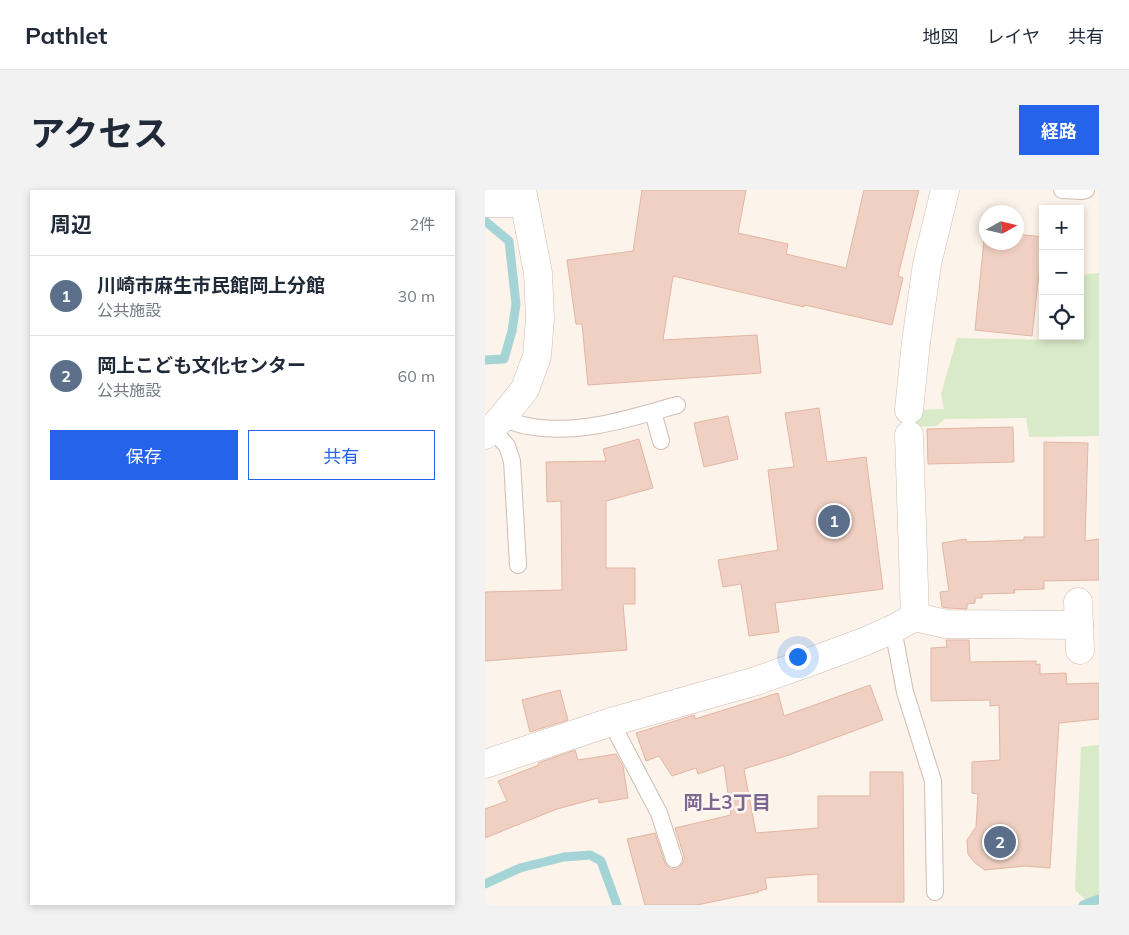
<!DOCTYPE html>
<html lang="ja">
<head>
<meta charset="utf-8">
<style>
  :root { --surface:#fff; --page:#f2f2f3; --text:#1f2937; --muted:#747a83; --line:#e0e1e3; --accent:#2563eb }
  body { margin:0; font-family:Mulish,"Noto Sans JP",sans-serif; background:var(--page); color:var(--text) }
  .controls { position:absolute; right:15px; top:15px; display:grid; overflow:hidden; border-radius:0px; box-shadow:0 2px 8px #0003 }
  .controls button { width:45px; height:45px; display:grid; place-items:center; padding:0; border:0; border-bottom:1px solid var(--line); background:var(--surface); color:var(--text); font:25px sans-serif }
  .compass { position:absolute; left:494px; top:15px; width:45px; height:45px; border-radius:50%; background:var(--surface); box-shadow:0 2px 8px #0003; rotate:82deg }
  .you { position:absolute; left:312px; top:466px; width:18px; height:18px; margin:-12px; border:4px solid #fff; border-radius:50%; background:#1a73e8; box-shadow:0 0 0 8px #1a73e833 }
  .badge { display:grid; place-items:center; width:32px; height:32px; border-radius:50%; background:var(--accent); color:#fff; font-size:16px; font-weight:700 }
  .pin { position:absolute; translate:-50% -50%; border:2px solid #fff; box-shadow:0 1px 5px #0006 }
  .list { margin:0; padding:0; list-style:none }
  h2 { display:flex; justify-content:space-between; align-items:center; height:65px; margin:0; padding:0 20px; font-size:21px }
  h2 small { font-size:16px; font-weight:400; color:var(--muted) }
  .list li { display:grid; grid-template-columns:32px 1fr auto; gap:15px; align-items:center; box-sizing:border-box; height:80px; padding:0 20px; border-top:1px solid var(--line) }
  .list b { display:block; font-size:19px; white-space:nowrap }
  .list p { margin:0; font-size:16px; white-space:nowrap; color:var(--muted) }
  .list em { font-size:16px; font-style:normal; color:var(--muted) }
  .actions { display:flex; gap:10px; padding:15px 20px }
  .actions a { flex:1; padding:11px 0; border:1px solid var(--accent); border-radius:0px; text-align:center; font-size:18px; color:var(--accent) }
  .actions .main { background:var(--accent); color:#fff }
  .icon { flex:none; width:28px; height:28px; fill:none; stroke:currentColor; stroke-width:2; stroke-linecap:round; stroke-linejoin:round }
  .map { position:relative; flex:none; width:614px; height:715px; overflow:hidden; border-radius:0px }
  header { display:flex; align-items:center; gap:30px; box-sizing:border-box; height:70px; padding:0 25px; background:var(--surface); border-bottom:1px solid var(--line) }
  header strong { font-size:24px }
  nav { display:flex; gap:28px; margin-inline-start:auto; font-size:18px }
  .intro { display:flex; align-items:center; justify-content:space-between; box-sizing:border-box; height:120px; padding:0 30px }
  h1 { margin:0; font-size:35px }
  .button { padding:12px 22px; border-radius:0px; background:var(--accent); color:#fff; font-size:18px; font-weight:700 }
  main { display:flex; gap:30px; padding:0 30px }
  aside { flex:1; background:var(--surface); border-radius:0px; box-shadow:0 2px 8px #0003 }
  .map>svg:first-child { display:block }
</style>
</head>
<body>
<header>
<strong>Pathlet</strong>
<nav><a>地図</a><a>レイヤ</a><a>共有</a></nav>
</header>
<div class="intro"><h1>アクセス</h1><a class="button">経路</a></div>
<main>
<aside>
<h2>周辺<small>2件</small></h2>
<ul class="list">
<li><span class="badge" style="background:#5c6f8a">1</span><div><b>川崎市麻生市民館岡上分館</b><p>公共施設</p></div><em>30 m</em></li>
<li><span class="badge" style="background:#5c6f8a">2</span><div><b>岡上こども文化センター</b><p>公共施設</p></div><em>60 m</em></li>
</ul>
<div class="actions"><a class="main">保存</a><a>共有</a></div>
</aside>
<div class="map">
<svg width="614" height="715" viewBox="0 0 614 715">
  <rect width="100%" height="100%" fill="#fcf3ea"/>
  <g fill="#d9eac8">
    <polygon points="614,83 614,246 544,247 541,228 460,229 451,236 429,237 429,220 459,219 456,204 472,148 573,150 575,146 595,146 595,85"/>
    <polygon points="614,555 614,715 606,715 590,700 596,557"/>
  </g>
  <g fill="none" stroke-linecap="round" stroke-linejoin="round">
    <g stroke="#a5d4d7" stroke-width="9">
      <polyline points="0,170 19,169 27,141 31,114 24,51 0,31"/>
      <polyline points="0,694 35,678 79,667 105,665 116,671 132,715"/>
      <polyline points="598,715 614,709"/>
    </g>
  </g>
  <g fill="#f0d0c2" stroke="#e3b5a3">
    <polygon points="157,0 261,0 253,43 303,54 301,64 361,78 379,0 434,0 413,86 418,88 407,135 320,115 319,117 188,86 178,150 272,145 276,183 103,195 97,134 91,134 82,70 148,61"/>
    <polygon points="500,40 502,41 502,52 532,52 532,44 558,47 547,146 490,140"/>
    <polygon points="334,218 342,272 381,267 398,399 290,413 294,442 264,446 256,394 238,397 233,370 293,360 283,280 309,277 300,223"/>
    <polygon points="243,226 253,269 219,277 209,233"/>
    <polygon points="528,237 529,272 443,274 442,239"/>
    <polygon points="154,249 168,298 121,311 121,378 150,378 150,414 138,414 142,460 0,471 0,402 77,400 76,311 62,312 61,272 121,271 118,259"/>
    <polygon points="559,252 603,253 600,351 614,349 614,390 559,391 559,399 529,400 530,403 497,404 497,408 490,408 490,413 482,414 482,419 463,418 457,417 455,402 464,401 457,353 481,349 482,352 539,350 539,347 559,347"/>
    <polygon points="461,450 484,450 485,472 551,471 551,475 555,474 555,484 581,483 582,494 614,493 614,529 574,533 565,678 540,676 500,680 490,673 483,664 482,650 491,637 493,604 487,603 487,572 515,570 514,515 505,516 505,510 446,511 446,458 462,457"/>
    <polygon points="385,495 398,530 304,565 259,579 271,643 333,638 333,606 385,606 385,582 418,582 419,712 333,712 333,684 280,688 282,699 273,701 274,702 212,715 160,715 142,649 170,643 180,673 182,676 186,679 192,679 196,676 199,671 199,666 190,638 246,625 239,575 213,584 211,578 187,586 174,566 161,571 151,543 209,525 210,529 293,503 299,526"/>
    <polygon points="75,500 83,530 45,542 37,510"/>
    <polygon points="90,560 93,570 131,564 138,576 143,608 114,613 113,608 72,619 0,648 0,619 22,611 13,591 54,575 53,573"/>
  </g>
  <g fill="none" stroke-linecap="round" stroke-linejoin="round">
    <g stroke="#d0bcb2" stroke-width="18">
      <g id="service">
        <polyline points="577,0 597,1 601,0"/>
        <polyline points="168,222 176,251"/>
        <path d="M17,228c9,3 17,7 26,8 49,10 103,-8 149,-21"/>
        <polyline points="6,238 22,256 27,271 33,375"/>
        <polyline points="408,439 420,502 448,591 450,702"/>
        <polyline points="126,532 174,623 189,669"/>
      </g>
    </g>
    <g stroke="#d0bcb2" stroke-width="29">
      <g id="minor">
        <polyline points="0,13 39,13"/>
        <polyline points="424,220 431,152 442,74 460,0"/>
        <polyline points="0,245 17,228 40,199 52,166 55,128 53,83 37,0"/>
        <polyline points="593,412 594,435"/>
        <polyline points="430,427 461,434 594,435 595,460"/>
        <polyline points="0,574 126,532 271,491 341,466 381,451 408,439 430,427 424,245"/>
      </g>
    </g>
    <use href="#service" stroke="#fff" stroke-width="16"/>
    <use href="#minor" stroke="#fff" stroke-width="28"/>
  </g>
  <g text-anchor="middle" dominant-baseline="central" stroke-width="5" stroke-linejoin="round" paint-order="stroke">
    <g font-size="19" font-weight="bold" fill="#7e6692" stroke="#fef7f0">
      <text x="242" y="612">岡上3丁目</text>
    </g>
  </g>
</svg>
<div class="controls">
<button>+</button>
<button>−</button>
<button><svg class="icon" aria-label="locate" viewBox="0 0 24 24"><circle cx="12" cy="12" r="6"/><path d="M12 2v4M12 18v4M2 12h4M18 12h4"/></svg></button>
</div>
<svg class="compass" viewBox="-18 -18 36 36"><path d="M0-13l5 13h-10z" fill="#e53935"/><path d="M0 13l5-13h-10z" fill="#747a83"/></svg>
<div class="you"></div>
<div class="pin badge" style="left:349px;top:331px;background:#5c6f8a">1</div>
<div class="pin badge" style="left:515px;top:652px;background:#5c6f8a">2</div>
</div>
</main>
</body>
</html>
